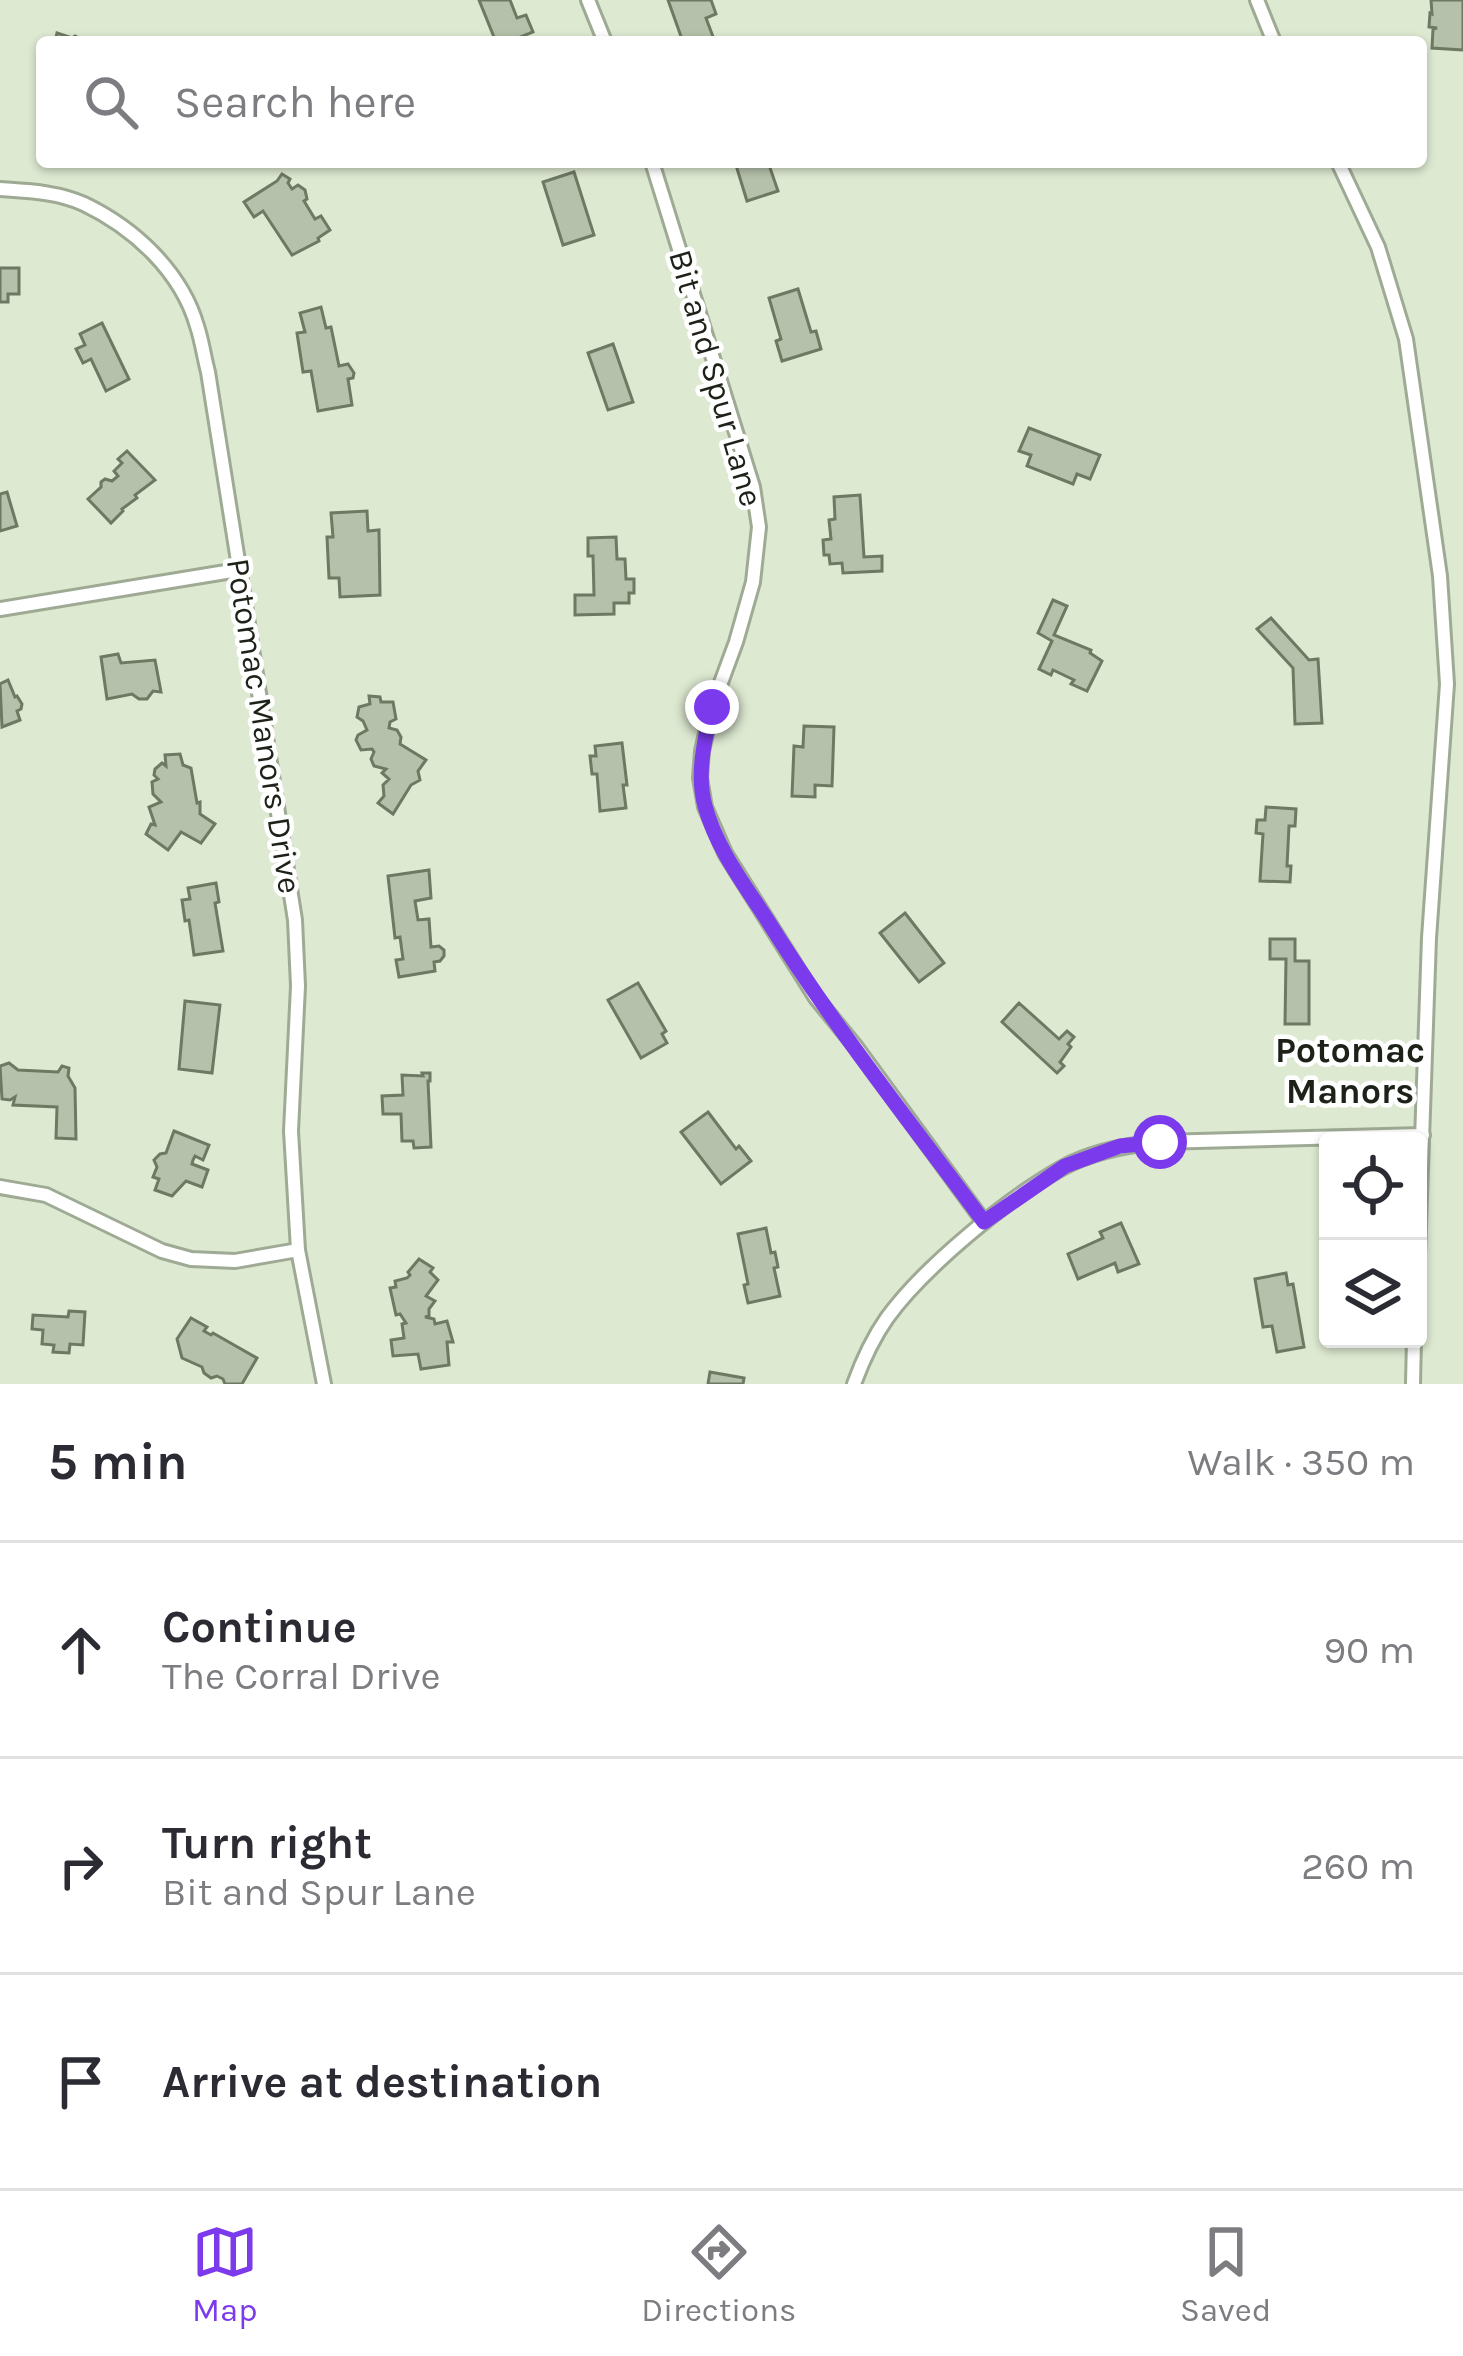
<!DOCTYPE html>
<html lang="en">
<head>
<meta charset="utf-8">
<style>
  :root { --surface:#fff; --page:#f2f2f3; --text:#2b2b33; --muted:#7c7c81; --line:#e1e1e2; --accent:#7c3aed }
  body { margin:0; font-family:Karla,sans-serif; background:var(--page); color:var(--text) }
  .controls { position:absolute; right:36px; bottom:36px; display:grid; overflow:hidden; border-radius:12px; box-shadow:0 3px 9px #0004 }
  .controls button { width:108px; height:108px; display:grid; place-items:center; padding:0; border:0; border-bottom:3px solid var(--line); background:var(--surface); color:var(--text); font:60px sans-serif }
  .stop { position:absolute; width:36px; height:36px; margin:-27px; border:9px solid #7c3aed; border-radius:50%; background:#fff }
  .stop.end { background:#7c3aed; border-color:#fff; box-shadow:0 3px 12px #0008 }
  .list { margin:0; padding:0; list-style:none }
  h2 { display:flex; justify-content:space-between; align-items:center; height:156px; margin:0; padding:0 48px; font-size:51px }
  h2 small { font-size:39px; font-weight:400; color:var(--muted) }
  .list li { display:grid; grid-template-columns:78px 1fr auto; gap:36px; align-items:center; box-sizing:border-box; height:216px; padding:0 48px; border-top:3px solid var(--line) }
  .list b { display:block; font-size:45px; white-space:nowrap }
  .list p { margin:0; font-size:39px; white-space:nowrap; color:var(--muted) }
  .list em { font-size:39px; font-style:normal; color:var(--muted) }
  .icon { flex:none; width:66px; height:66px; fill:none; stroke:currentColor; stroke-width:2; stroke-linecap:round; stroke-linejoin:round }
  .map { position:relative; flex:none; width:1463px; height:1384px; overflow:hidden }
  .search { position:absolute; background:var(--surface); box-shadow:0 3px 9px #0004; left:36px; right:36px; top:36px; height:132px; display:flex; align-items:center; gap:30px; box-sizing:border-box; padding:0 42px; border-radius:12px; color:var(--muted); font-size:45px }
  .sheet { height:804px; background:var(--surface) }
  nav { display:flex; justify-content:space-around; align-items:center; box-sizing:border-box; height:168px; border-top:3px solid var(--line); background:var(--surface); font-size:33px; color:var(--muted) }
  nav a { display:grid; justify-items:center; gap:6px }
  nav .on { color:var(--accent) }
  .map>svg:first-child { display:block }
</style>
</head>
<body>
<div class="map">
<svg width="1463" height="1384" viewBox="0 0 1463 1384">
  <rect width="100%" height="100%" fill="#dde9d1"/>
  <g fill="#b5c1aa" stroke="#6e7863" stroke-width="3">
    <polygon points="479,0 510,0 517,18 526,15 533,32 508,42 496,42"/>
    <polygon points="668,0 711,0 716,14 706,18 715,42 683,42"/>
    <polygon points="1431,0 1463,0 1463,50 1432,48 1433,29 1437,28 1429,27 1430,13 1432,14"/>
    <polygon points="57,33 72,38 75,36 87,42 55,42"/>
    <polygon points="735,162 768,162 778,191 747,201"/>
    <polygon points="574,172 594,235 563,245 543,182"/>
    <polygon points="282,174 290,179 288,183 292,189 298,185 305,190 307,199 304,201 315,219 321,216 330,230 318,238 319,241 292,255 263,211 254,217 244,202 277,181"/>
    <polygon points="0,268 19,268 19,294 8,294 8,302 0,302"/>
    <polygon points="798,289 811,332 816,331 821,349 782,361 776,341 781,339 769,298"/>
    <polygon points="321,307 326,328 331,327 339,366 348,364 354,373 353,378 348,379 352,405 318,411 311,371 303,372 297,333 305,332 300,313"/>
    <polygon points="102,323 129,379 106,391 91,359 83,363 76,349 85,345 80,334"/>
    <polygon points="613,344 633,402 608,410 588,353"/>
    <polygon points="1029,428 1100,455 1090,479 1077,474 1073,484 1027,466 1031,455 1019,451"/>
    <polygon points="127,451 155,480 135,495 137,498 122,509 123,511 111,523 88,499 101,487 101,482 105,479 112,481 118,476 114,471 122,463 118,459"/>
    <polygon points="7,492 17,526 0,531 0,494"/>
    <polygon points="860,495 864,557 882,556 882,571 843,573 842,563 830,564 829,555 824,555 823,540 831,539 829,520 835,519 834,497"/>
    <polygon points="367,511 368,531 379,530 380,595 340,597 339,578 329,578 327,537 333,537 331,513"/>
    <polygon points="616,537 617,559 625,559 626,579 634,579 634,593 629,593 629,603 614,603 614,614 575,615 575,595 594,595 593,556 588,556 588,538"/>
    <polygon points="1053,600 1067,606 1054,635 1091,650 1090,653 1102,661 1087,691 1071,684 1074,680 1053,670 1051,675 1039,669 1052,641 1038,633"/>
    <polygon points="1271,618 1309,660 1318,659 1322,723 1295,724 1293,668 1257,629"/>
    <polygon points="118,654 121,663 155,660 161,692 153,691 147,699 139,699 132,694 107,699 101,657"/>
    <polygon points="8,680 15,697 17,696 22,704 21,709 17,711 20,720 2,727 0,684"/>
    <polygon points="369,696 380,697 381,702 393,702 396,719 390,722 389,728 397,730 401,737 400,744 426,760 418,771 420,780 411,785 393,814 378,803 384,796 383,785 389,779 382,773 386,769 374,766 371,759 374,752 372,749 361,750 356,740 358,735 367,730 363,721 357,717 359,707 370,704"/>
    <polygon points="804,726 834,727 832,786 815,785 815,797 792,796 794,746 803,747"/>
    <polygon points="622,743 627,785 623,785 626,808 600,811 597,774 592,774 590,756 596,756 595,746"/>
    <polygon points="180,754 183,765 191,768 197,803 200,802 200,814 215,824 201,843 181,832 168,850 146,834 151,824 155,825 149,807 161,802 153,794 152,782 158,779 154,775 155,769 162,763 166,766 165,755"/>
    <polygon points="1266,807 1296,809 1295,826 1289,826 1287,866 1291,866 1290,882 1260,881 1263,834 1256,833 1257,820 1265,820"/>
    <polygon points="429,870 431,898 415,901 418,920 429,919 431,947 439,946 444,950 444,956 440,961 434,962 435,971 399,977 396,960 403,959 400,937 395,938 388,876"/>
    <polygon points="216,883 219,902 215,903 223,951 194,955 189,920 185,921 182,900 190,899 188,888"/>
    <polygon points="905,913 944,963 919,982 880,933"/>
    <polygon points="1270,939 1295,939 1295,961 1309,961 1309,1024 1285,1024 1286,959 1270,959"/>
    <polygon points="638,983 666,1031 662,1034 667,1043 641,1058 608,1000"/>
    <polygon points="185,1001 220,1005 212,1073 179,1069"/>
    <polygon points="1019,1003 1059,1039 1067,1031 1074,1037 1068,1044 1071,1047 1060,1062 1064,1066 1057,1073 1002,1022"/>
    <polygon points="9,1063 18,1070 58,1072 62,1066 69,1068 68,1076 75,1088 76,1139 56,1138 57,1107 13,1105 15,1097 10,1100 2,1099 0,1066"/>
    <polygon points="422,1073 430,1073 430,1081 428,1081 431,1147 414,1148 413,1141 402,1141 401,1114 383,1114 382,1096 403,1095 402,1075 423,1076"/>
    <polygon points="708,1112 736,1149 739,1146 751,1161 721,1184 681,1132"/>
    <polygon points="174,1131 209,1145 203,1160 195,1156 193,1160 192,1164 208,1170 202,1187 186,1181 172,1196 155,1190 159,1179 153,1177 157,1167 154,1160 160,1154 166,1153"/>
    <polygon points="1121,1223 1139,1264 1118,1272 1115,1263 1078,1279 1068,1254 1103,1238 1100,1232"/>
    <polygon points="766,1228 771,1253 775,1252 778,1267 774,1268 780,1296 748,1303 744,1285 748,1284 738,1234"/>
    <polygon points="419,1259 433,1268 430,1272 438,1280 426,1296 435,1301 429,1309 429,1316 425,1317 434,1319 435,1324 447,1321 453,1342 447,1342 449,1365 421,1369 418,1354 393,1356 391,1340 404,1338 402,1324 406,1323 400,1314 396,1315 390,1288 396,1287 395,1281 407,1278 410,1275 408,1272"/>
    <polygon points="1286,1273 1288,1285 1293,1284 1304,1347 1277,1352 1272,1326 1263,1327 1255,1279"/>
    <polygon points="69,1311 85,1312 83,1345 70,1344 69,1353 53,1352 54,1345 42,1344 43,1330 32,1329 33,1315 68,1317"/>
    <polygon points="191,1318 207,1327 204,1331 211,1335 213,1333 257,1358 242,1384 225,1384 223,1379 217,1376 211,1378 204,1373 202,1367 182,1358 177,1339"/>
    <polygon points="710,1372 744,1378 743,1384 708,1384"/>
  </g>
  <g fill="none" stroke-linecap="round" stroke-linejoin="round">
    <g stroke="#9faa94" stroke-width="18">
      <g id="minor">
        <polyline points="588,0 605,42"/>
        <polyline points="1257,0 1274,42"/>
        <polyline points="652,162 753,487 759,527 753,582 736,642 712,707 702,751 700,778 705,807 725,853 816,998 856,1047 984,1222"/>
        <polyline points="1338,162 1378,247 1406,339 1440,576 1447,684 1429,938 1418,1255"/>
        <path d="M0,189c28,2 58,3 84,15 50,24 97,67 113,122 5,15 7,31 11,46l87,548 3,66 -7,145 7,119 26,134"/>
        <polyline points="0,609 238,570"/>
        <polyline points="0,1187 46,1195 162,1251 191,1259 235,1261 298,1250"/>
        <path d="M854,1384c8,-22 19,-46 33,-66 37,-51 120,-119 175,-150 30,-17 65,-23 98,-26l263,-7"/>
        <polyline points="1413,1384 1414,1339"/>
      </g>
    </g>
    <use href="#minor" stroke="#fff" stroke-width="12"/>
  </g>
  <g fill="none" stroke-linecap="round" stroke-linejoin="round">
    <path stroke="#7c3aed" stroke-width="15" d="M712,707c-7,32 -16,66 -7,99 11,41 38,77 61,112 66,106 144,204 218,304l81,-56 55,-20 40,-4"/>
  </g>
  <g text-anchor="middle" dominant-baseline="central" stroke-width="9" stroke-linejoin="round" paint-order="stroke">
    <g font-size="33" fill="#1d2219" stroke="#fff">
      <text transform="translate(716 378) rotate(74)">Bit and Spur Lane</text>
      <text transform="translate(264 726) rotate(81)">Potomac Manors Drive</text>
    </g>
    <g font-size="36" font-weight="bold" fill="#1d2219" stroke="#fff">
      <text x="1350" y="1050">Potomac<tspan x="1350" dy="41">Manors</tspan></text>
    </g>
  </g>
</svg>
<div class="controls">
<button><svg class="icon" aria-label="locate" viewBox="0 0 24 24"><circle cx="12" cy="12" r="6"/><path d="M12 2v4M12 18v4M2 12h4M18 12h4"/></svg></button>
<button><svg class="icon" aria-label="layers" viewBox="0 0 24 24"><path d="M12 4l9 5-9 5-9-5zM3 14l9 5 9-5"/></svg></button>
</div>
<div class="stop" style="left:1160px;top:1142px"></div>
<div class="stop end" style="left:712px;top:707px"></div>
<div class="search"><svg class="icon" aria-label="search" viewBox="0 0 24 24"><circle cx="10" cy="10" r="6"/><path d="M15 15l6 6"/></svg>Search here</div>
</div>
<section class="sheet">
<h2>5 min<small>Walk · 350 m</small></h2>
<ul class="list">
<li><svg class="icon" aria-label="ahead" viewBox="0 0 24 24"><path d="M12 20V5M6 11l6-6 6 6"/></svg><div><b>Continue</b><p>The Corral Drive</p></div><em>90 m</em></li>
<li><svg class="icon" aria-label="right" viewBox="0 0 24 24"><path d="M7 20v-9h11M14 6l5 5-5 5"/></svg><div><b>Turn right</b><p>Bit and Spur Lane</p></div><em>260 m</em></li>
<li><svg class="icon" aria-label="arrive" viewBox="0 0 24 24"><path d="M6 21V4h12l-3 4 3 4H6"/></svg><div><b>Arrive at destination</b></div></li>
</ul>
</section>
<nav>
<a class="on"><svg class="icon" aria-label="map" viewBox="0 0 24 24"><path d="M3 6l6-2 6 2 6-2v14l-6 2-6-2-6 2zM9 4v14M15 6v14"/></svg>Map</a>
<a><svg class="icon" aria-label="directions" viewBox="0 0 24 24"><path d="M12 3l9 9-9 9-9-9zM9 14v-3h6M13 9l2 2-2 2"/></svg>Directions</a>
<a><svg class="icon" aria-label="saved" viewBox="0 0 24 24"><path d="M7 4h10v16l-5-4-5 4z"/></svg>Saved</a>
</nav>
</body>
</html>
